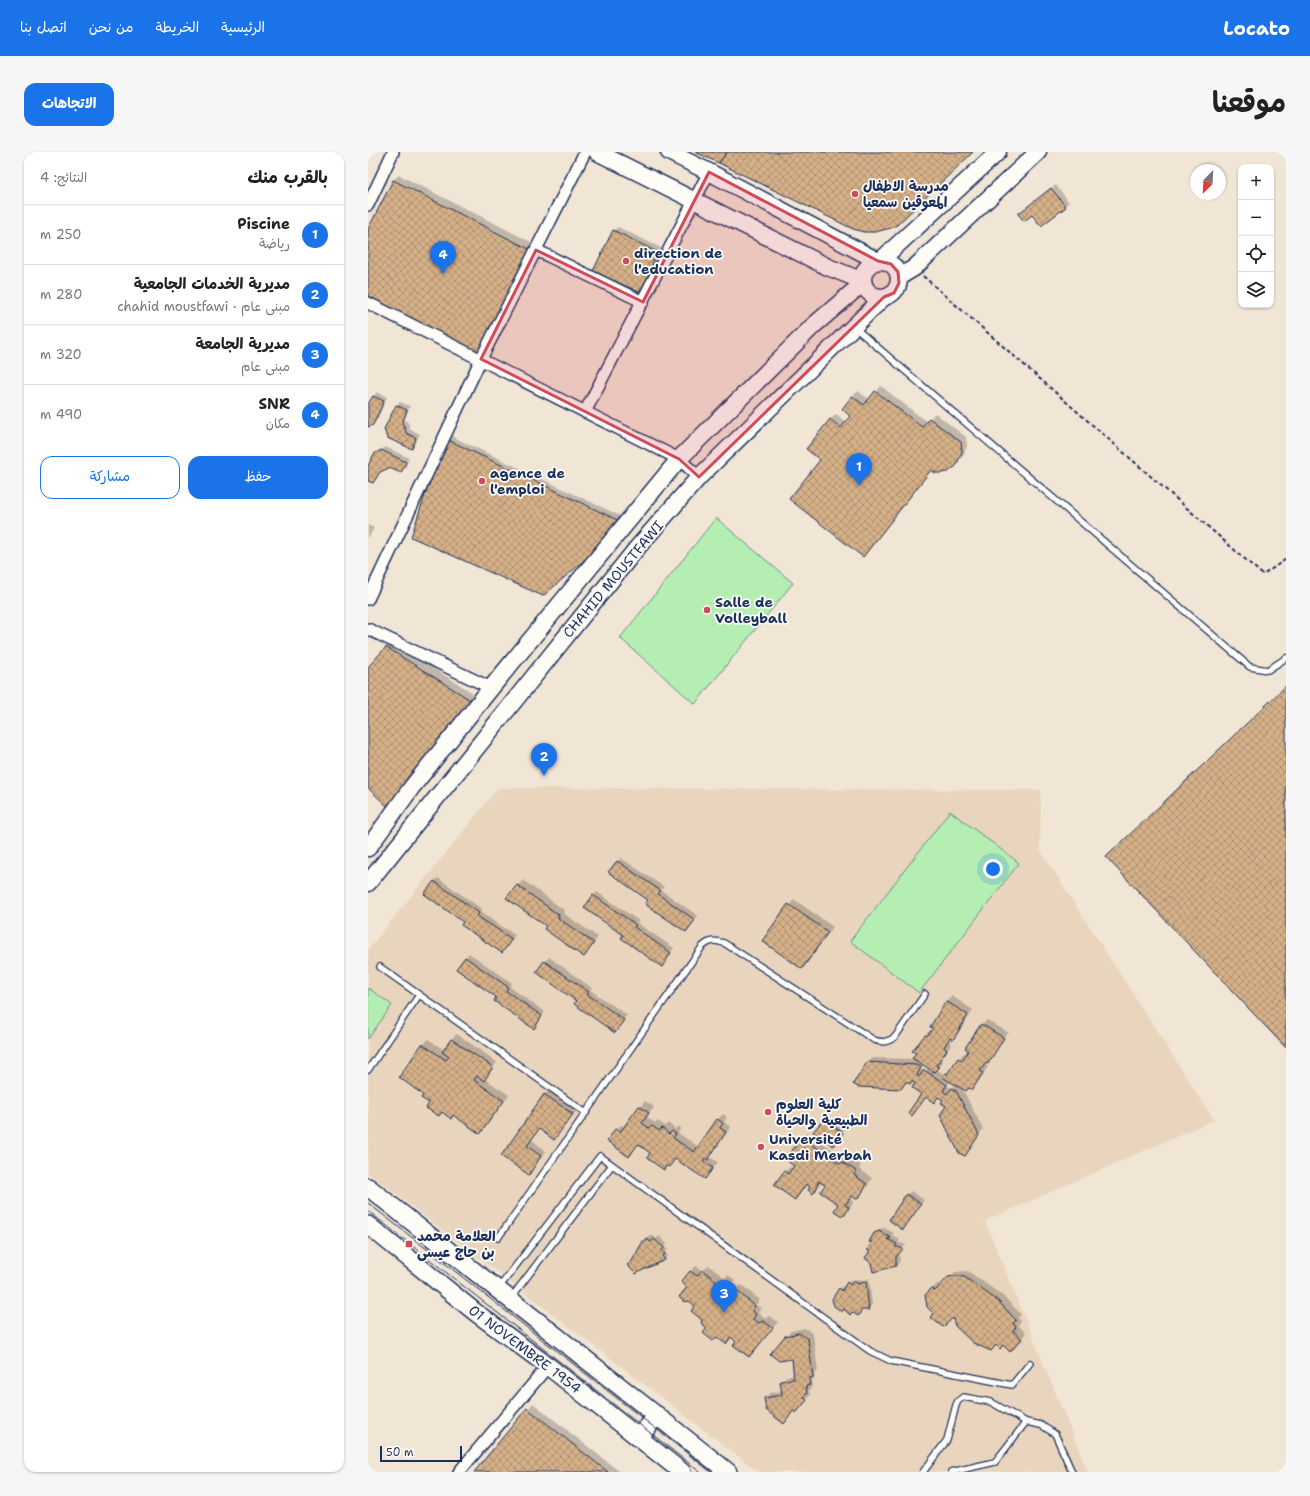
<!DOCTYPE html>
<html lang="ar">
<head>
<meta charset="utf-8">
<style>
  :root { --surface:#fff; --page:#f6f6f6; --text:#222; --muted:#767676; --line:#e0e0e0; --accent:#1a73e8 }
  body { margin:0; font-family:"Shantell Sans","Playpen Sans Arabic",sans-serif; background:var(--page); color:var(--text); direction:rtl }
  .controls { position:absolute; right:12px; top:12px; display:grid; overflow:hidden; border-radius:8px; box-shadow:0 1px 3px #0004 }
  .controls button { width:36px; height:36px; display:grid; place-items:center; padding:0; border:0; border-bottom:1px solid var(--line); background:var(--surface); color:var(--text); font:20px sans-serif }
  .compass { position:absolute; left:822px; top:12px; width:36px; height:36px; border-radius:50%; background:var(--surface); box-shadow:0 1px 3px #0004; rotate:204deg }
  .scale { position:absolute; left:12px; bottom:10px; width:82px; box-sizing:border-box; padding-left:4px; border:2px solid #1b2f5e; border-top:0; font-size:11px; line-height:14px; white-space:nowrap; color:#1b2f5e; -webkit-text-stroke:3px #fdfcf7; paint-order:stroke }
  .you { position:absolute; left:625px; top:717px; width:14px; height:14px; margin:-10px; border:3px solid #fff; border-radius:50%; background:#1a73e8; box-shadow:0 0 0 6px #1a73e833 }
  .badge { display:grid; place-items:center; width:26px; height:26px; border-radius:50%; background:var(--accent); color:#fff; font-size:13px; font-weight:700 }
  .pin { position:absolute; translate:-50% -33px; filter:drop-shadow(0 1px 2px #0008) }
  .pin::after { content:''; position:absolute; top:21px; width:14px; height:12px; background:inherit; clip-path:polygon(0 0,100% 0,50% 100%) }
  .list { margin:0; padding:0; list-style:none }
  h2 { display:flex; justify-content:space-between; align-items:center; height:52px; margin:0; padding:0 16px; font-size:17px }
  h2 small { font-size:13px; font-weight:400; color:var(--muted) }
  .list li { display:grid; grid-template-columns:26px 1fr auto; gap:12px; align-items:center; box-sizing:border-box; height:60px; padding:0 16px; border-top:1px solid var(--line) }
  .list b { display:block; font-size:15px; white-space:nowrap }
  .list p { margin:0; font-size:13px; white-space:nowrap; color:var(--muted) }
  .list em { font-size:13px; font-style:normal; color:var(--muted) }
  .actions { display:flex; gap:8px; padding:12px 16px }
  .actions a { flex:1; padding:9px 0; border:1px solid var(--accent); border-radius:12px; text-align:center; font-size:14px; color:var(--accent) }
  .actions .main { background:var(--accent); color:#fff }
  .icon { flex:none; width:22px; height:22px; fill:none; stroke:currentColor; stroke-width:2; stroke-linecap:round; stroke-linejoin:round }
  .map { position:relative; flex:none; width:918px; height:1320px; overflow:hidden; direction:ltr; border-radius:12px }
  header { display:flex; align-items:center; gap:24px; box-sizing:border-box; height:56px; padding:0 20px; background:var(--accent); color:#fff }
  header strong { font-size:19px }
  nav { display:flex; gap:22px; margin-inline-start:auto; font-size:14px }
  .intro { display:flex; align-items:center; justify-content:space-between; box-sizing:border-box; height:96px; padding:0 24px }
  h1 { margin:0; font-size:28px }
  .button { padding:10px 18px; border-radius:12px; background:var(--accent); color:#fff; font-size:14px; font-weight:700 }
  main { display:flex; gap:24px; padding:0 24px }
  aside { flex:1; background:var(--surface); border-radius:12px; box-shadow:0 1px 3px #0004 }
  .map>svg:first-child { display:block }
</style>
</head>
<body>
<header>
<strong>Locato</strong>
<nav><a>الرئيسية</a><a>الخريطة</a><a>من نحن</a><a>اتصل بنا</a></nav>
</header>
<div class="intro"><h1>موقعنا</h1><a class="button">الاتجاهات</a></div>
<main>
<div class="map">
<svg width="918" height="1320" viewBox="0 0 918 1320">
  <defs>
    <pattern id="building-cross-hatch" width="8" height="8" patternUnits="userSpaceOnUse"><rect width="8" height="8" fill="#d5b087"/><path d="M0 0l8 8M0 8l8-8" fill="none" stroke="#ac9072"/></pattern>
  </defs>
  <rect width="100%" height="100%" fill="#f1e5d5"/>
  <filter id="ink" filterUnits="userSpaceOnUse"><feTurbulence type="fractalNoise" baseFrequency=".025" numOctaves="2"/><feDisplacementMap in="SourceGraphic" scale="8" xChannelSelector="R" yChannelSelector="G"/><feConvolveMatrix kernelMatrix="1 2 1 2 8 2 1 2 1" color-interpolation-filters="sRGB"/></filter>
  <g filter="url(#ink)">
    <polygon fill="#e9d5be" points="130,636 673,638 672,698 846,968 617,1069 720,1320 391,1320 0,1021 0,798"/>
    <g fill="#b5eeb2" stroke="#688e88">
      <polygon points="348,366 425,431 327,552 252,486"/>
      <polygon points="582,659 651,711 551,841 482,789"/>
      <polygon points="0,836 24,853 0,887"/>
    </g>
    <g fill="#0003" fill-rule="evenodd">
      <polygon points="31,23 167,92 116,195 0,145 0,79 25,28"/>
      <polygon points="688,33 701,50 673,73 664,61 656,59"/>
      <polygon points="250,75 293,96 277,136 273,140 226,118 246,78"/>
      <polygon points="513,234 559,270 567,261 598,285 599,294 596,302 587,313 563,318 500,398 453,307 462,268 468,262 479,271 484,264 475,257 485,244 490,239 502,248"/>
      <polygon points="9,240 19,245 9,268 4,272 0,274 0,253"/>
      <polygon points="32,250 42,254 37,267 41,272 42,277 52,282 47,292 44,296 20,285 28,254"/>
      <polygon points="81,283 261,368 44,385"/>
      <polygon points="18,295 41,306 37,316 33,320 21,315 14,318 9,326 5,330 0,328 0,316 6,303"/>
      <polygon points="0,373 6,376 0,387"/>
      <polygon points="24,490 108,543 24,647 0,635 0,516"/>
      <polygon points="253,706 296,735 293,738 330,764 318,779 249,710"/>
      <polygon points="70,726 114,757 112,760 147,783 138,796 97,770 66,730"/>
      <polygon points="155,728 196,758 195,761 230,785 216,804 179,774 149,734"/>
      <polygon points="229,740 271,769 269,771 306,796 297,809 226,744"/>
      <polygon points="426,747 465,775 440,810 434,815 395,788"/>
      <polygon points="101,801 144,831 142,835 177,860 166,876 130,845 89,817"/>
      <polygon points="181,805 224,836 222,838 259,863 247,879 210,848 169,820"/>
      <path d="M584,844l21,14 -15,24 -6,5 -1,-1 -2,3 3,3 -12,16 3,2 -7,7 9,6 7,-7 12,-15 3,2 15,-30 5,-5 22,13 -1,1h-2l-16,24h2l-7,7 3,2 -11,16 -5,5 -3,-1 -7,1 21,41 -13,20 -6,6 -19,-55 -6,-3 -5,4 -7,-5 -15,19 10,-21 -6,-11 -4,-3 -5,2 -6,6 -34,-25 6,-5 44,1 8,-24 9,-7 -2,-2 15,-25zM556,912l5,3 -5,5 -3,-3zM583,929l5,3 -4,4 -5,-2z"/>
      <polygon points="89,882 129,910 117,927 141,943 112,981 86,962 75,959 71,963 57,942 32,924 60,887 76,898 83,887"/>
      <polygon points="182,937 210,957 186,987 171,977 164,988 178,999 161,1022 134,1003 176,943"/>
      <polygon points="277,949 286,955 279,965 287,971 290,969 297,974 300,971 307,977 310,974 313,976 310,981 331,995 350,967 355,962 359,965 356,970 363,975 341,1005 350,1010 337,1026 308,1006 301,1014 271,992 261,1003 248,978 253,973 257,975"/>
      <polygon points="458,966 476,978 467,990 447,980"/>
      <polygon points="439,980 478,1007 480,1005 493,1013 491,1017 504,1026 496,1039 490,1045 485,1043 482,1047 486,1049 482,1056 476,1062 471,1052 458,1033 454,1030 445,1040 444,1035 439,1032 427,1047 417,1020 422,1015 426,1017 433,986"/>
      <polygon points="543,1039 556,1048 535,1077 539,1043"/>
      <polygon points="516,1076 526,1081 524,1083 532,1088 530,1090 538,1093 531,1100 532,1109 528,1113 503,1099 507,1082 511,1077"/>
      <polygon points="284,1083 288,1087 291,1084 299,1092 297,1095 300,1098 298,1100 300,1104 297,1107 272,1118 265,1109 275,1089"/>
      <polygon points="340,1113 357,1126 360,1123 367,1128 364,1130 371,1135 374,1133 392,1148 388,1153 393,1156 390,1161 397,1167 401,1164 410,1170 386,1198 369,1190 363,1185 357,1191 340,1176 335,1168 320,1135 322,1120 328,1114 335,1119"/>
      <polygon points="600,1119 635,1144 653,1162 650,1166 653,1169 650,1173 658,1181 648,1193 628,1192 585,1164 567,1162 558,1143 570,1131 573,1134 587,1120"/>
      <polygon points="491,1126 493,1128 501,1127 504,1153 500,1157 495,1157 490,1163 485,1159 482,1162 477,1156 474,1159 465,1147 472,1137 476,1133 477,1135 483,1127 486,1130"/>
      <polygon points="437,1176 445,1182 450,1219 446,1223 447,1226 443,1230 444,1235 440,1240 443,1242 433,1254 426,1258 416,1271 397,1246 402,1241 414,1239 413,1229 419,1224 427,1223 425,1206 417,1185 423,1179"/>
      <polygon points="165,1251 252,1320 108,1320"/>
    </g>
    <g fill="url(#building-cross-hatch)" stroke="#1b2f5e">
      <polygon points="327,0 359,0 351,11"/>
      <polygon points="359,0 605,0 529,73 523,76 507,80 496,80 485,77 351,11"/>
      <polygon points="25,28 163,98 111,202 0,146 0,77"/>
      <polygon points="683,36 698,55 673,74 664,63 656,69 650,62"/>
      <polygon points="245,78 289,100 273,141 225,119"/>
      <polygon points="507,239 554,275 561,266 593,290 594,300 588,314 580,320 573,321 567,321 563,318 495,405 421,347 452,308 438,297 462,267 473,276 482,264 474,257 484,244 496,253"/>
      <polygon points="5,244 16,249 5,273 0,275 0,252"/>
      <polygon points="28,253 39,258 34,271 37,276 38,281 48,286 44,297 19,286 16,277"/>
      <polygon points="76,286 258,372 175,444 43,385"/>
      <polygon points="13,298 38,310 33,321 21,316 12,320 5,331 0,329 0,314 6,302"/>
      <polygon points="18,495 104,549 19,654 0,636 0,515"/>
      <polygon points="918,534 918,896 738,705"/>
      <polygon points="249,709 293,739 290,742 327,768 318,780 277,752 280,748 240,720"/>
      <polygon points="66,729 111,761 109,764 144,787 134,801 93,773 95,770 56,742"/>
      <polygon points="149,733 191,763 190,766 226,791 216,805 176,777 178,774 138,746"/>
      <polygon points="225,743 268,773 266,775 303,801 294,815 253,786 255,783 216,756"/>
      <polygon points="420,752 460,780 434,817 394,789"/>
      <polygon points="97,805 140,835 138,839 174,864 166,877 126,849 128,845 88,817"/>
      <polygon points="176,809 221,840 219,842 256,868 247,881 206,852 208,849 168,820"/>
      <polygon points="578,849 600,863 585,888 582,886 576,895 579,898 568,914 571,915 566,920 544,906 548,901 544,899 557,883 559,884 565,876 562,875"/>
      <polygon points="613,872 636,886 620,912 618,911 612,919 615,921 604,938 601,936 598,939 574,925 577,921 579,922 590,906 594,908 600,899 597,896"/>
      <polygon points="83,887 125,915 116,929 109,924 106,928 136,949 112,982 85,963 83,967 74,960 71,964 58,956 61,951 53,946 55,943 31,925 54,892 78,908 81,905 74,900"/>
      <polygon points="499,910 548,913 553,915 549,923 551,925 556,918 579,933 575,939 579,942 584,936 588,939 611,983 597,1004 591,1001 572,963 578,954 573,951 575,948 570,945 566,951 558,945 544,964 540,961 553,942 544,936 547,931 544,929 542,932 538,930 533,937 490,935 485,932"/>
      <polygon points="176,942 205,962 186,988 171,977 159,994 173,1004 161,1023 133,1004"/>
      <polygon points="271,954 281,961 274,971 281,976 284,974 291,979 294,976 301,982 304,979 308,982 305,986 326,1000 349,967 355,971 352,976 358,980 340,1008 337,1006 335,1009 345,1016 337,1027 307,1007 301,1015 298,1014 296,1018 279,1006 282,1001 270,992 261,1005 239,989 247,977 252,980"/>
      <polygon points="455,968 475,981 465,994 445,980"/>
      <polygon points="433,985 472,1012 474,1010 488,1019 486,1023 499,1032 491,1046 488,1047 484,1044 477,1053 481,1055 477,1063 474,1064 466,1059 470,1052 452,1040 457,1033 450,1029 449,1036 445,1042 440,1038 442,1035 438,1032 427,1048 406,1033 416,1019 420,1022 426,1014 418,1008"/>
      <polygon points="538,1042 553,1052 535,1078 521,1068"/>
      <polygon points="511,1079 523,1086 519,1087 529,1092 527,1094 535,1097 528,1105 528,1114 505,1120 503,1111 497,1106 502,1099 499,1098 504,1090 501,1090 506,1081"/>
      <polygon points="279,1087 283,1090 286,1087 296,1096 294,1099 297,1102 295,1104 297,1108 273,1119 268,1122 259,1113 264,1109 275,1089 277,1090"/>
      <polygon points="334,1118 351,1131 354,1127 363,1133 360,1136 365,1140 368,1138 387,1154 384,1159 388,1162 385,1167 391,1171 395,1169 405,1176 381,1205 365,1193 368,1190 363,1185 358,1192 348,1185 345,1189 335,1181 339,1176 333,1171 334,1168 323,1159 327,1154 321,1149 316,1150 311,1145 319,1135 313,1130 322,1119 329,1124"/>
      <polygon points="585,1124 594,1124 598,1126 630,1149 648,1168 645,1171 648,1175 645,1179 654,1187 642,1200 635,1193 632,1197 628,1193 623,1199 605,1191 587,1174 585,1166 575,1175 562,1165 566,1162 559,1155 557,1143 564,1136 567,1139 580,1125"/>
      <polygon points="487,1129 489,1132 498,1130 501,1158 494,1158 490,1164 484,1160 482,1163 476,1157 474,1160 466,1154 464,1147 471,1136 474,1139 479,1130 482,1133"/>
      <polygon points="431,1181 440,1187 445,1225 441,1226 442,1233 438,1234 439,1241 436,1245 439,1248 428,1261 425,1259 416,1272 398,1258 396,1246 414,1243 412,1229 426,1227 424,1207 411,1209 402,1202 417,1184"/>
      <polygon points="159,1256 240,1320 106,1320"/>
    </g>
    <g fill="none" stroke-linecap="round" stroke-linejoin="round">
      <g stroke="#1b2f5e" stroke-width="8">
        <g id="lane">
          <polyline points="486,175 882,515 900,518 918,506"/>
          <polyline points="12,815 218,961"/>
          <polyline points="0,918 51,843"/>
          <path d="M130,1086l204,-291c8,-7 12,-7 22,-4l150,97c9,3 14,2 21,-3l30,-43"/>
          <polyline points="130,1137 232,1004 502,1199 523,1209 644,1233 662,1211"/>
          <polyline points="143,1146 244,1013"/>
          <polyline points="555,1320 579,1288 588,1253 590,1249 595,1245 623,1250 658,1270 673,1273 687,1282 704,1320"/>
          <polyline points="583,1320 627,1310 658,1270"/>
        </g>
      </g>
      <g stroke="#1b2f5e" stroke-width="14">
        <g id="street">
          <polyline points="0,53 25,0"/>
          <polyline points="168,98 275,150"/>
          <polyline points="0,151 311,307 331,325"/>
          <polyline points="217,260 341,20"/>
          <polyline points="0,447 113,207 217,0"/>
          <polyline points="0,477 123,536"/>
          <polyline points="91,1320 180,1214"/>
        </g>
      </g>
      <g stroke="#1b2f5e" stroke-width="19">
        <g id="secondary">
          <polyline points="229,0 460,115 495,129"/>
          <polyline points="301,0 341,20 510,109"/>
          <circle cx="513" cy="127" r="18"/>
          <polyline points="512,109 630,0"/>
          <polyline points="531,125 546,116 670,0"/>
          <polyline points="0,696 44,635 123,536 311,307 445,174 495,131"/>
          <polyline points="0,731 269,396 331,325 516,145"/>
        </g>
      </g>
      <g stroke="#1b2f5e" stroke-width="20">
        <g id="primary">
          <polyline points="0,1035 360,1320"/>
          <polyline points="0,1073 107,1160 180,1214 314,1320"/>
          <polyline points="271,1286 289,1263"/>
        </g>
      </g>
      <polyline stroke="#1b2f5e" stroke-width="2" stroke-dasharray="4 3" stroke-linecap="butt" points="555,124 895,423 918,407"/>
      <use href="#lane" stroke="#fdfcf7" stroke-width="5.5"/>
      <use href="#street" stroke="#fdfcf7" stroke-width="11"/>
      <use href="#secondary" stroke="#fdfcf7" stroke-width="16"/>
      <use href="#primary" stroke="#fdfcf7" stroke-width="17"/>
      <g stroke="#1b2f5e" stroke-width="1">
        <polyline points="0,1051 343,1320"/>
        <polyline points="0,1059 332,1320"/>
      </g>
    </g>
  </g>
  <path fill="#d1495b" fill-opacity="0.2" stroke="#d1495b" stroke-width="3" stroke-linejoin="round" d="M341,20l169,89 13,3 7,8 1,11 -5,10 -10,4 -185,180 -20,-18 -198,-100 55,-109 107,52z"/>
  <g fill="#d1495b" stroke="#fdfcf7" stroke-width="1.5">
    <circle cx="487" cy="42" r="4"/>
    <circle cx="258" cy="109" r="4"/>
    <circle cx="114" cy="329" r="4"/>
    <circle cx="339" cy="458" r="4"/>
    <circle cx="400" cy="960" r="4"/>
    <circle cx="393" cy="995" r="4"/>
    <rect x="37" y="1088" width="8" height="8" rx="2"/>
  </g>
  <g text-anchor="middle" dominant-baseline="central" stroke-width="3.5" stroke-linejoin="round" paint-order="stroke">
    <g font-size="14" font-weight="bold" fill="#1b2f5e" stroke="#fdfcf7" text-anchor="start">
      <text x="495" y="34">مدرسة الاطفال<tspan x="495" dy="16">المعوقين سمعيا</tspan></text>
      <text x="266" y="101">direction de<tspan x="266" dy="16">l'education</tspan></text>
      <text x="122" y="321">agence de<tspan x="122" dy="16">l'emploi</tspan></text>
      <text x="347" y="450">Salle de<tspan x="347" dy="16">Volleyball</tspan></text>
      <text x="408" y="952">كلية العلوم<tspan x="408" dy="16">الطبيعية والحياة</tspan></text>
      <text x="401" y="987">Université<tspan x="401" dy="16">Kasdi Merbah</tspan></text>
      <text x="49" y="1084">العلامة محمد<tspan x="49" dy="16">بن حاج عيسى</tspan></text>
    </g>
    <g font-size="14" fill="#1b2f5e" stroke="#fdfcf7">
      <text transform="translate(245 427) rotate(-50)">CHAHID MOUSTFAWI</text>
      <text transform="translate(157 1197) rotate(37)">01 NOVEMBRE 1954</text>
    </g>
  </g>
</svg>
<div class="controls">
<button>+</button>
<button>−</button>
<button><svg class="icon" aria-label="locate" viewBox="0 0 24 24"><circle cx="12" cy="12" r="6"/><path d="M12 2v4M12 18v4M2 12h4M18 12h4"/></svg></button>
<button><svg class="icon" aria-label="layers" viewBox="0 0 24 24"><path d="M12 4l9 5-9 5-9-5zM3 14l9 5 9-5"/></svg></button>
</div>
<svg class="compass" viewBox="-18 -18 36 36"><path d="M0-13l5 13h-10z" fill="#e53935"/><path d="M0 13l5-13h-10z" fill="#767676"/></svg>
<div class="scale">50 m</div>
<div class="you"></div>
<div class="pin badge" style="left:491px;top:334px">1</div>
<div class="pin badge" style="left:176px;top:624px">2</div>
<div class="pin badge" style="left:356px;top:1161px">3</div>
<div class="pin badge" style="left:75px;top:122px">4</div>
</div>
<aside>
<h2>بالقرب منك<small>النتائج: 4</small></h2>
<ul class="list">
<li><span class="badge">1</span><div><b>Piscine</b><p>رياضة</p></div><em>250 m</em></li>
<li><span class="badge">2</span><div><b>مديرية الخدمات الجامعية</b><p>مبنى عام · chahid moustfawi</p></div><em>280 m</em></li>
<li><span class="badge">3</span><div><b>مديرية الجامعة</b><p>مبنى عام</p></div><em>320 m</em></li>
<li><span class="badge">4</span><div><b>SNR</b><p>مكان</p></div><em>490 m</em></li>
</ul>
<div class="actions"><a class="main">حفظ</a><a>مشاركة</a></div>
</aside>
</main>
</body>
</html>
